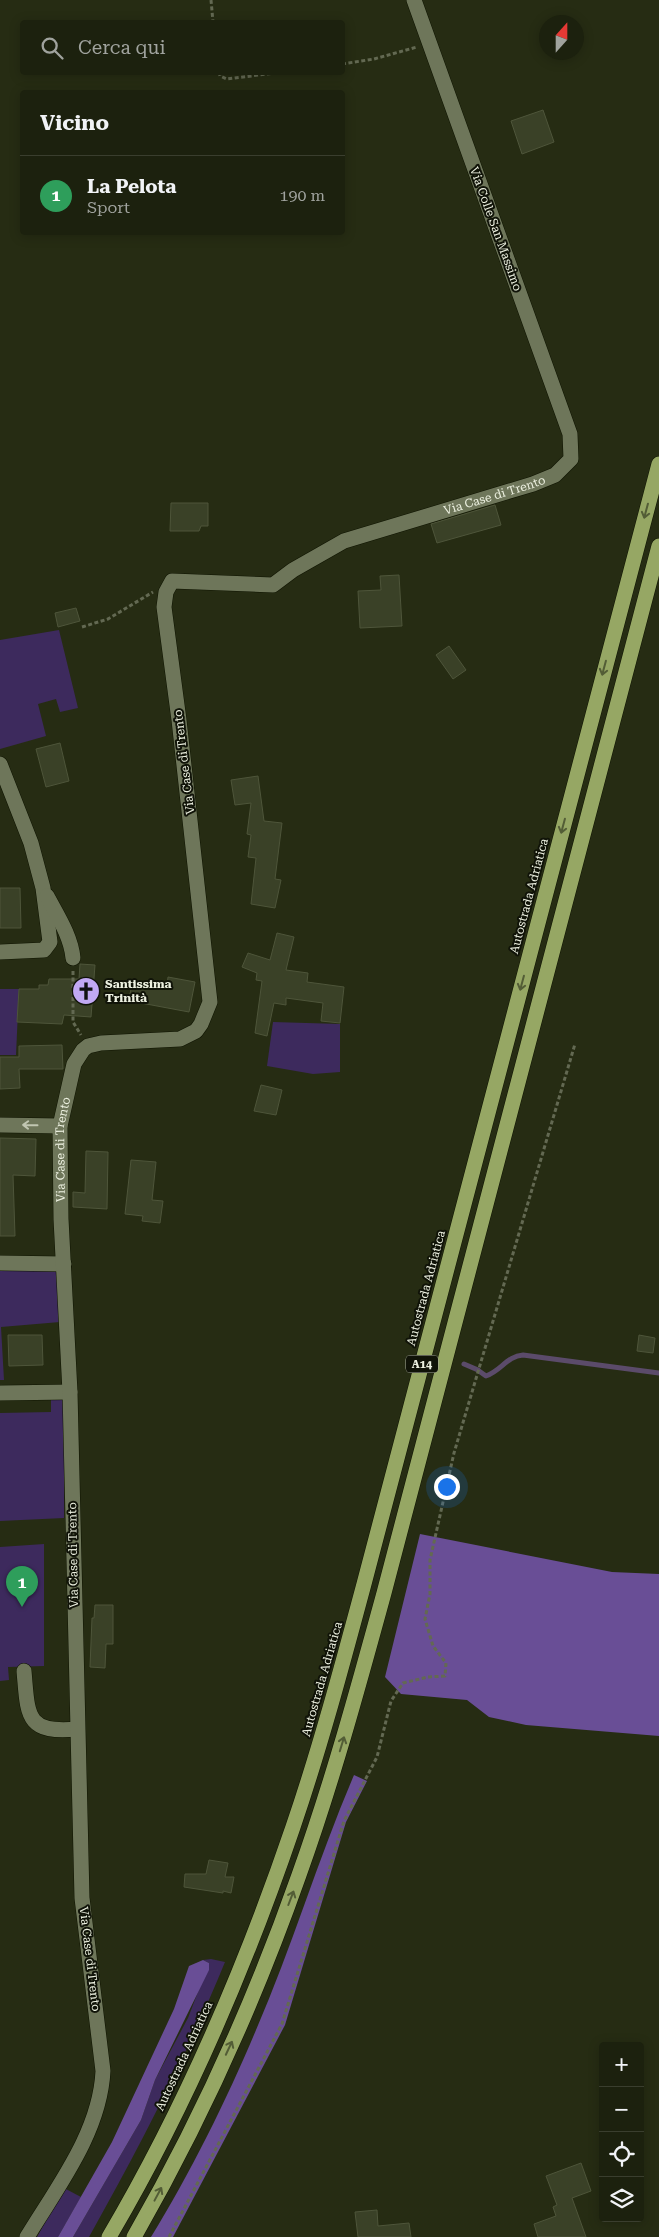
<!DOCTYPE html>
<html lang="it">
<head>
<meta charset="utf-8">
<style>
  :root { --surface:#1c210e; --page:#252917; --text:#f1f3f6; --muted:#a0a39e; --line:#3a3e2e; --accent:#2563eb }
  body { margin:0; font-family:"Roboto Serif",serif; background:var(--page); color:var(--text) }
  .controls { position:absolute; right:15px; bottom:15px; display:grid; overflow:hidden; border-radius:5px; box-shadow:0 2px 12px #0003 }
  .controls button { width:45px; height:45px; display:grid; place-items:center; padding:0; border:0; border-bottom:1px solid var(--line); background:var(--surface); color:var(--text); font:25px sans-serif }
  .compass { position:absolute; left:539px; top:15px; width:45px; height:45px; border-radius:50%; background:var(--surface); box-shadow:0 2px 12px #0003; rotate:21deg }
  .you { position:absolute; left:446px; top:1486px; width:18px; height:18px; margin:-12px; border:4px solid #fff; border-radius:50%; background:#1a73e8; box-shadow:0 0 0 8px #1a73e833 }
  .badge { display:grid; place-items:center; width:32px; height:32px; border-radius:50%; background:var(--accent); color:#fff; font-size:16px; font-weight:700 }
  .pin { position:absolute; translate:-50% -41px; filter:drop-shadow(0 1px 2px #0008) }
  .pin::after { content:''; position:absolute; top:26px; width:18px; height:15px; background:inherit; clip-path:polygon(0 0,100% 0,50% 100%) }
  .list { margin:0; padding:0; list-style:none }
  h2 { display:flex; justify-content:space-between; align-items:center; height:65px; margin:0; padding:0 20px; font-size:21px }
  h2 small { font-size:16px; font-weight:400; color:var(--muted) }
  .list li { display:grid; grid-template-columns:32px 1fr auto; gap:15px; align-items:center; box-sizing:border-box; height:80px; padding:0 20px; border-top:1px solid var(--line) }
  .list b { display:block; font-size:19px; white-space:nowrap }
  .list p { margin:0; font-size:16px; white-space:nowrap; color:var(--muted) }
  .list em { font-size:16px; font-style:normal; color:var(--muted) }
  .icon { flex:none; width:28px; height:28px; fill:none; stroke:currentColor; stroke-width:2; stroke-linecap:round; stroke-linejoin:round }
  .map { position:relative; flex:none; width:659px; height:2237px; overflow:hidden }
  .search { position:absolute; background:var(--surface); box-shadow:0 2px 12px #0003; left:20px; top:20px; width:325px; height:55px; display:flex; align-items:center; gap:12px; box-sizing:border-box; padding:0 18px; border-radius:5px; color:var(--muted); font-size:19px }
  .panel { position:absolute; background:var(--surface); box-shadow:0 2px 12px #0003; left:20px; top:90px; width:325px; height:145px; border-radius:5px }
  .map>svg:first-child { display:block }
</style>
</head>
<body>
<div class="map">
<svg width="659" height="2237" viewBox="0 0 659 2237">
  <rect width="100%" height="100%" fill="#262c13"/>
  <g fill="#3d2a5d">
    <polygon points="59,630 78,708 60,712 56,699 38,704 46,736 0,749 0,640"/>
    <polygon points="0,989 19,989 16,1055 0,1055"/>
    <polygon points="273,1022 340,1024 340,1072 313,1074 267,1066"/>
    <polygon points="57,1267 60,1322 1,1327 4,1380 0,1380 0,1268"/>
    <polygon points="65,1399 64,1518 0,1521 0,1413 51,1412 51,1400"/>
    <polygon points="44,1544 44,1666 8,1667 9,1680 0,1681 0,1547"/>
    <path d="M211,1959l14,3c-39,95 -86,186 -136,275h-16l68,-117 14,-40 33,-62 21,-55 -6,-3z"/>
    <polygon points="64,2188 81,2197 58,2237 37,2237"/>
  </g>
  <g fill="#694e96">
    <polygon points="420,1534 612,1572 659,1574 659,1736 526,1725 489,1717 467,1700 401,1694 385,1677"/>
    <path d="M354,1775l13,6 -21,41 -61,203 -112,212h-22c39,-63 76,-138 105,-207 36,-83 62,-171 98,-255z"/>
    <polygon points="203,1960 209,1963 209,1970 155,2080 141,2120 73,2237 58,2237 112,2142 174,2009 189,1966"/>
  </g>
  <g fill="none" stroke-linecap="round" stroke-linejoin="round">
    <g stroke="#5b4b6a" stroke-width="5">
      <polyline points="464,1364 478,1370"/>
      <path d="M479,1371l7,5c15,-5 21,-20 37,-21l136,18"/>
    </g>
  </g>
  <g fill="#3a4127" stroke="#4e553a">
    <polygon points="543,110 554,142 522,154 511,121"/>
    <polygon points="171,503 208,503 208,526 201,526 199,531 170,531"/>
    <polygon points="495,505 501,525 437,543 431,524"/>
    <polygon points="399,575 402,626 360,628 358,591 381,590 380,576"/>
    <polygon points="76,608 80,621 58,627 55,613"/>
    <polygon points="449,646 466,670 453,679 436,655"/>
    <polygon points="60,743 69,781 46,787 36,749"/>
    <polygon points="258,776 264,821 282,823 275,879 281,880 275,908 251,904 256,858 248,857 251,835 247,834 251,803 235,805 231,780"/>
    <polygon points="0,888 20,888 21,928 0,928"/>
    <polygon points="277,933 294,937 286,970 308,973 307,982 344,987 340,1023 321,1021 323,1003 286,998 286,1005 274,1003 267,1036 255,1033 262,981 256,980 257,973 242,967 248,953 270,960"/>
    <polygon points="80,964 95,965 91,1017 64,1015 62,1024 17,1022 19,989 39,989 39,985 48,985 49,979 79,979"/>
    <polygon points="168,977 195,982 189,1012 141,1003 142,996 130,994 133,980 167,986"/>
    <polygon points="62,1045 63,1069 19,1069 20,1088 0,1089 0,1057 19,1057 19,1046"/>
    <polygon points="261,1085 282,1090 276,1115 254,1111"/>
    <polygon points="0,1138 36,1139 35,1176 13,1175 15,1236 0,1236"/>
    <polygon points="86,1151 108,1152 107,1209 73,1207 73,1192 85,1193"/>
    <polygon points="131,1160 156,1162 152,1200 163,1201 160,1223 142,1221 143,1216 125,1214"/>
    <polygon points="8,1335 42,1335 43,1365 9,1366"/>
    <polygon points="639,1335 655,1338 653,1353 637,1351"/>
    <polygon points="95,1605 113,1605 113,1644 106,1644 105,1668 90,1667 92,1618 94,1618"/>
    <polygon points="209,1860 228,1863 225,1877 234,1877 231,1893 223,1891 223,1893 184,1887 185,1874 206,1874"/>
    <polygon points="581,2163 591,2191 572,2198 586,2237 538,2237 534,2224 556,2216 553,2207 557,2205 546,2176"/>
    <polygon points="377,2210 378,2226 409,2223 411,2237 358,2237 355,2212"/>
  </g>
  <g fill="none" stroke-linecap="round" stroke-linejoin="round">
    <g stroke="#0f1400" stroke-width="16">
      <g id="minor">
        <polyline points="0,764 31,843 43,888 50,942 44,950 0,952"/>
        <path d="M47,896c10,19 24,40 26,62"/>
        <polyline points="0,1125 60,1126"/>
        <polyline points="0,1263 64,1264"/>
        <polyline points="0,1393 70,1392"/>
        <path d="M24,1671c4,44 1,63 53,58"/>
        <path id="s1" d="M27,2237c31,-51 73,-105 76,-166l-21,-173 -12,-506 -9,-173 -1,-93 14,-62 9,-14 5,-4 13,-3 79,-4 16,-8 5,-7 9,-22 -31,-282 -15,-113 2,-15 6,-11 101,4 20,-15 51,-29 189,-57 22,-9 16,-16 -1,-25 -156,-434"/>
      </g>
    </g>
    <g stroke="#0f1400" stroke-width="16">
      <g id="highway">
        <path d="M109,2237c76,-129 136,-269 184,-410 27,-79 49,-161 71,-243l295,-1120"/>
        <path d="M134,2237c66,-115 121,-237 165,-362 33,-92 59,-187 85,-282l275,-1047"/>
      </g>
    </g>
    <g stroke="#636952" stroke-width="3" stroke-dasharray="4 2.5" stroke-linecap="butt">
      <polyline points="211,0 213,22"/>
      <polyline points="342,64 374,59 417,47"/>
      <polyline points="219,72 220,76 227,79 283,72"/>
      <polyline points="82,627 108,619 153,592"/>
      <polyline points="73,971 73,1022 81,1035"/>
      <polyline points="169,2237 282,2024 344,1821 377,1757 391,1701 403,1683 428,1677 445,1676 446,1663 433,1646 425,1619 430,1594 430,1560 454,1453 575,1044"/>
    </g>
    <use href="#minor" stroke="#6e765a" stroke-width="15"/>
    <use href="#highway" stroke="#96a764" stroke-width="15"/>
  </g>
  <defs><path id="oneway-shaft" d="M-6 0H5M1.5-3L5.5 0L1.5 3" fill="none" stroke-width="1.6" stroke-linecap="round" stroke-linejoin="round" transform="scale(1.25)"/></defs>
  <g stroke="#535d36">
    <use href="#oneway-shaft" transform="translate(646 511) rotate(105)"/>
    <use href="#oneway-shaft" transform="translate(604 668) rotate(105)"/>
    <use href="#oneway-shaft" transform="translate(563 826) rotate(105)"/>
    <use href="#oneway-shaft" transform="translate(522 983) rotate(105)"/>
    <use href="#oneway-shaft" transform="translate(342 1744) rotate(-73)"/>
    <use href="#oneway-shaft" transform="translate(291 1898) rotate(-69)"/>
    <use href="#oneway-shaft" transform="translate(229 2048) rotate(-65)"/>
    <use href="#oneway-shaft" transform="translate(158 2194) rotate(-62)"/>
  </g>
  <use stroke="#c1c6b2" href="#oneway-shaft" transform="translate(30 1125) rotate(-179)"/>
  <defs>
    <g id="church-disc" transform="scale(1.4375)"><circle r="9.5" fill="#c1a8f3" stroke="#101308"/><path d="M-1.2-6h2.4v3.5h3.3v2.4h-3.3V6h-2.4V-.1h-3.3v-2.4h3.3Z" fill="#111"/></g>
  </defs>
  <g fill-rule="evenodd">
    <use href="#church-disc" x="86" y="991"/>
  </g>
  <g text-anchor="middle" dominant-baseline="central" stroke-width="4" stroke-linejoin="round" paint-order="stroke">
    <rect fill="#101308" stroke="#abaea0" stroke-width="1" x="406" y="1355.5" width="32" height="17" rx="4"/>
    <g font-size="11" font-weight="bold" fill="#edf1e1">
      <text x="422" y="1364">A14</text>
    </g>
    <g font-size="12" fill="#edf1e1" stroke="#101308">
      <text transform="translate(496 229) rotate(70)">Via Colle San Massimo</text>
      <text stroke="none"><textPath href="#s1" startOffset="2128">Via Case di Trento</textPath></text>
      <text transform="translate(184 762) rotate(-97)">Via Case di Trento</text>
      <text transform="translate(529 896) rotate(-75)">Autostrada Adriatica</text>
      <text stroke="none"><textPath href="#s1" startOffset="1108">Via Case di Trento</textPath></text>
      <text transform="translate(426 1288) rotate(-75)">Autostrada Adriatica</text>
      <text transform="translate(73 1555) rotate(-91)">Via Case di Trento</text>
      <text transform="translate(322 1679) rotate(-74)">Autostrada Adriatica</text>
      <text transform="translate(90 1959) rotate(83)">Via Case di Trento</text>
      <text transform="translate(184 2056) rotate(-65)">Autostrada Adriatica</text>
    </g>
    <g font-size="12" font-weight="bold" fill="#edf1e1" stroke="#101308" text-anchor="start">
      <text x="105" y="984">Santissima<tspan x="105" dy="14">Trinità</tspan></text>
    </g>
  </g>
</svg>
<div class="controls">
<button>+</button>
<button>−</button>
<button><svg class="icon" aria-label="locate" viewBox="0 0 24 24"><circle cx="12" cy="12" r="6"/><path d="M12 2v4M12 18v4M2 12h4M18 12h4"/></svg></button>
<button><svg class="icon" aria-label="layers" viewBox="0 0 24 24"><path d="M12 4l9 5-9 5-9-5zM3 14l9 5 9-5"/></svg></button>
</div>
<svg class="compass" viewBox="-18 -18 36 36"><path d="M0-13l5 13h-10z" fill="#e53935"/><path d="M0 13l5-13h-10z" fill="#a0a39e"/></svg>
<div class="you"></div>
<div class="pin badge" style="left:22px;top:1607px;background:#2e9e5b">1</div>
<div class="search"><svg class="icon" aria-label="search" viewBox="0 0 24 24"><circle cx="10" cy="10" r="6"/><path d="M15 15l6 6"/></svg>Cerca qui</div>
<section class="panel">
<h2>Vicino<small></small></h2>
<ul class="list">
<li><span class="badge" style="background:#2e9e5b">1</span><div><b>La Pelota</b><p>Sport</p></div><em>190 m</em></li>
</ul>
</section>
</div>
</body>
</html>
